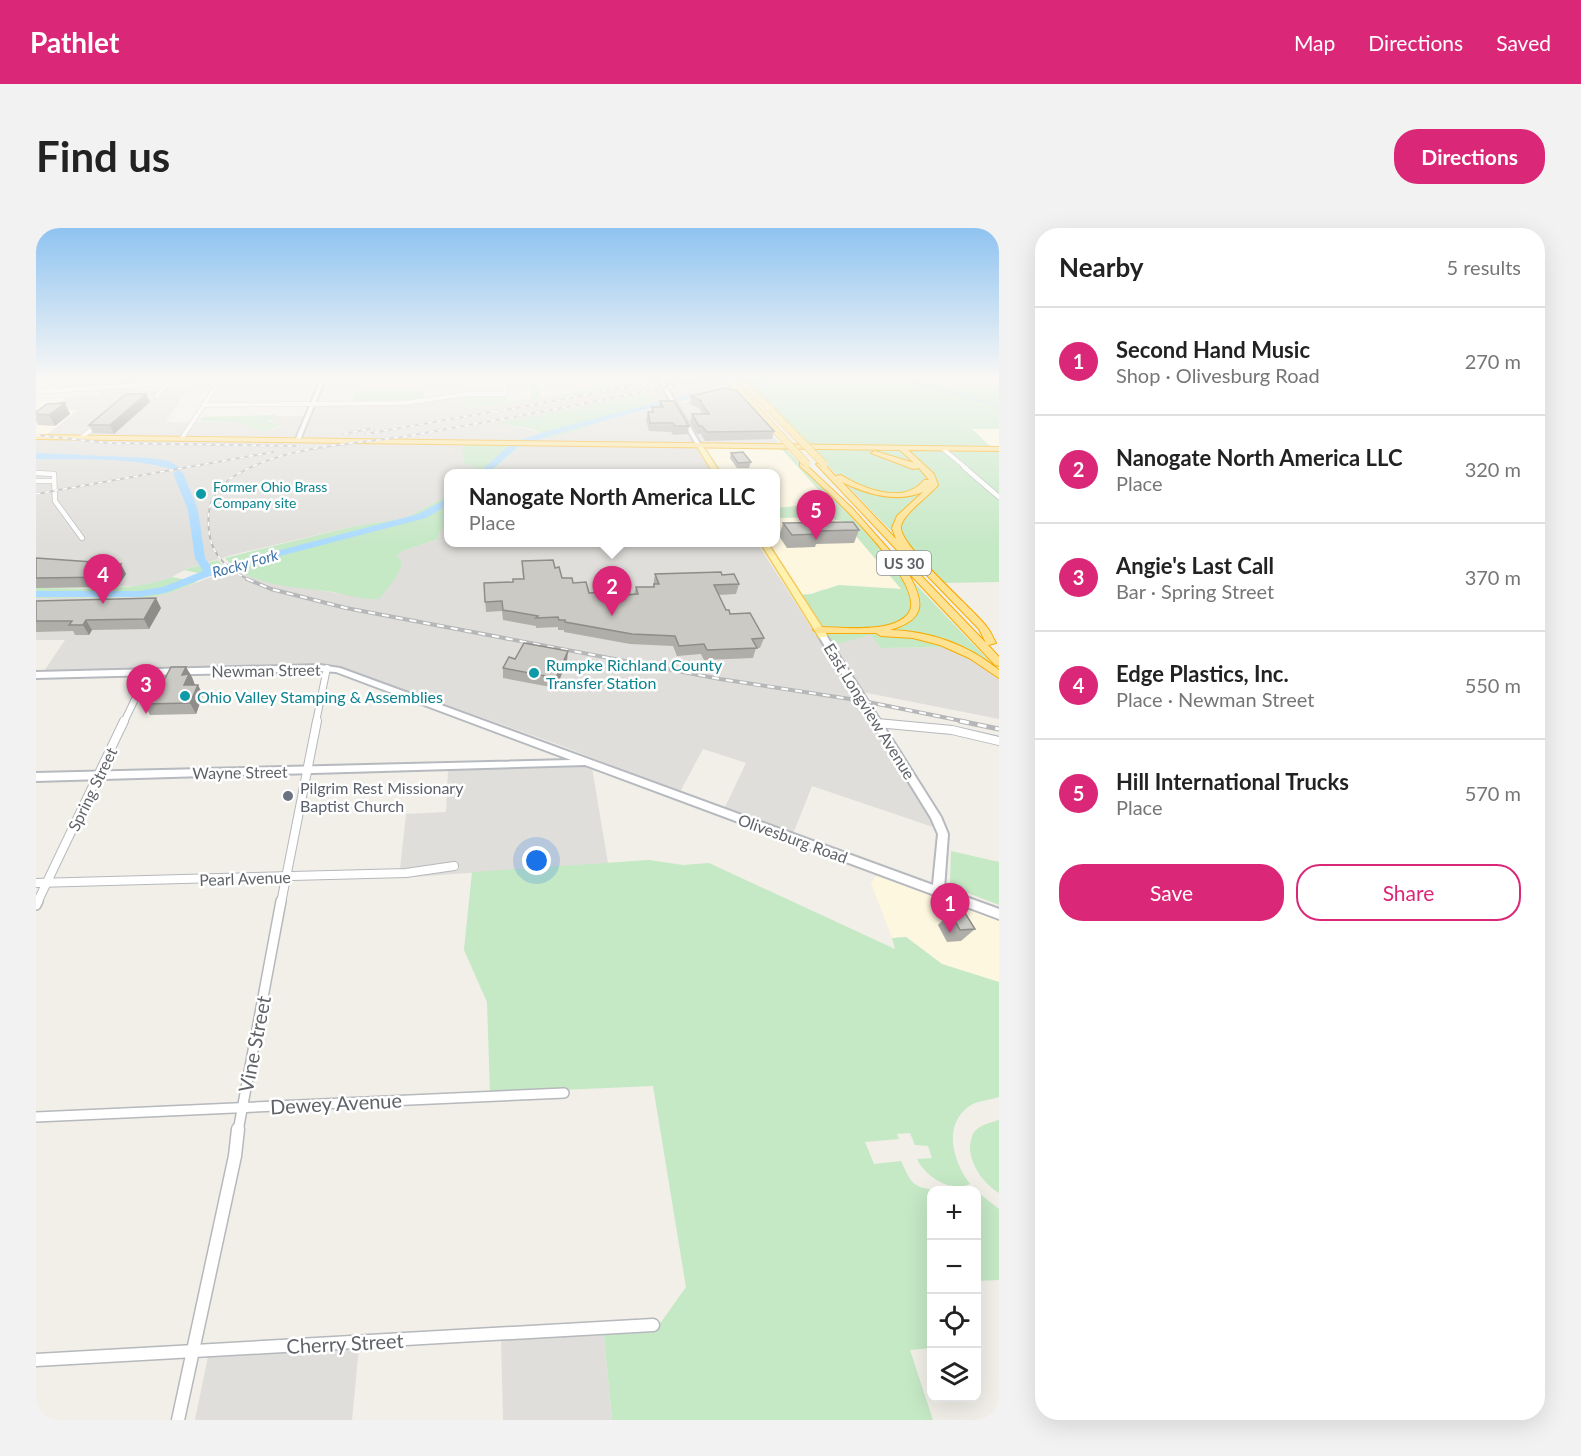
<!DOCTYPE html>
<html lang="en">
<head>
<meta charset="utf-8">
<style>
  :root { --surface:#fff; --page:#f2f2f2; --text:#222; --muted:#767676; --line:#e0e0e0; --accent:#db2777 }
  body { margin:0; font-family:Lato,sans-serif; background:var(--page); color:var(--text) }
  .controls { position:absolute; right:18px; bottom:18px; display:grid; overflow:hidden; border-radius:12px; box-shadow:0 6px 24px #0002 }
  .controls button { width:54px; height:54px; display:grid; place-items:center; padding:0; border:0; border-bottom:2px solid var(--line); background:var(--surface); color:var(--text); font:30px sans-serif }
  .you { position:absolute; left:501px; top:633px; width:21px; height:21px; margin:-15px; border:4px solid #fff; border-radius:50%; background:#1a73e8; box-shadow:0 0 0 9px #1a73e833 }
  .badge { display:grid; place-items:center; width:39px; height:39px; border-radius:50%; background:var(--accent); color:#fff; font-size:20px; font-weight:700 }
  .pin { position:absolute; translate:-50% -50px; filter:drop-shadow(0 2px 3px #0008) }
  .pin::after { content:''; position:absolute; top:32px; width:21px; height:18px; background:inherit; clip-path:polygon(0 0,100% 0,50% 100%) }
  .popup { position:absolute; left:408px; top:241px; width:336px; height:78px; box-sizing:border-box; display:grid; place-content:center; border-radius:12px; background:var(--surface); filter:drop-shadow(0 2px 4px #0005); font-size:20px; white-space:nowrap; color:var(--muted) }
  .popup b { font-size:22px; color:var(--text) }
  .popup::after { content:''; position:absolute; left:50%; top:100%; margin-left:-12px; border:12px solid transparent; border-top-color:var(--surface) }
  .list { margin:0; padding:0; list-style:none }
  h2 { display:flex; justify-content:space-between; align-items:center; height:78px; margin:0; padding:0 24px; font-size:26px }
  h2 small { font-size:20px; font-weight:400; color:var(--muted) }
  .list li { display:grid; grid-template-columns:39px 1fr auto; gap:18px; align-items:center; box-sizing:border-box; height:108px; padding:0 24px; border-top:2px solid var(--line) }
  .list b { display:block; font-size:22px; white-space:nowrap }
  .list p { margin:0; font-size:20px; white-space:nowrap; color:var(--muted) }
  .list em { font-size:20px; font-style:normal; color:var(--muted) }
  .actions { display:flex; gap:12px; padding:18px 24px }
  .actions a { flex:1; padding:14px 0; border:2px solid var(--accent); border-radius:24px; text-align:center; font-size:21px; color:var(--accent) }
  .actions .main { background:var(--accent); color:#fff }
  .icon { flex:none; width:33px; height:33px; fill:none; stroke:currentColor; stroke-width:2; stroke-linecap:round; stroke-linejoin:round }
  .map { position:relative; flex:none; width:963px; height:1192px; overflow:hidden; border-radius:24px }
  header { display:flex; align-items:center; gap:36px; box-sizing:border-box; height:84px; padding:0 30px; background:var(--accent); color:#fff }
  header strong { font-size:28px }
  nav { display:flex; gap:33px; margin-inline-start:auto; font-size:21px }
  .intro { display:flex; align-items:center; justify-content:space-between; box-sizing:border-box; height:144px; padding:0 36px }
  h1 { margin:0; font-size:42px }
  .button { padding:15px 27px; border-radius:24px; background:var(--accent); color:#fff; font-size:21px; font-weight:700 }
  main { display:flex; gap:36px; padding:0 36px }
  aside { flex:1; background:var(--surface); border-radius:24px; box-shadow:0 6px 24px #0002 }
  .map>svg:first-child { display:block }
</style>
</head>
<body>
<header>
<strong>Pathlet</strong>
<nav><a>Map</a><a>Directions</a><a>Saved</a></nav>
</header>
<div class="intro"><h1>Find us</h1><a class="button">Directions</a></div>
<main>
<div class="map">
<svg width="963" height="1192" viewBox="0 0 963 1192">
  <rect width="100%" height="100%" fill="#f1efe8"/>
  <g fill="#fef7e0">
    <polygon points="28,170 18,181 43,182 9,208 0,210 0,172"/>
    <polygon points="935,201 963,201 963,220 956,220"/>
    <polygon points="676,220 746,221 787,267 787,270 781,276 740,280 740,246 687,245 672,223"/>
    <polygon points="789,289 808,294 866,361 853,360 785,361 775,366 764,367 731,315 740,314 740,290"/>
    <polygon points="842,646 963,693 963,754 906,736 871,709 856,710 835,655"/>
  </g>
  <g fill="#e0deda">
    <polygon points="107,151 100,163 152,161 130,194 203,194 229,204 245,198 233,191 241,188 268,188 274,175 364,174 429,166 432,180 549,166 626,151 685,151 695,162 617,175 531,183 463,195 506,205 467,217 430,217 441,243 440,245 412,246 412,267 370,290 319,298 196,327 150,341 136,349 107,358 0,360 0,210 9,208 42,182 17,182 28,170 63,167 67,160 76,159 79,152"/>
    <polygon points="697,165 744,216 660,216 678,245 454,246 486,216 609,182"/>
    <polygon points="412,297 412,314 721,315 787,418 836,407 845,420 912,419 939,432 963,451 963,491 816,462 893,585 897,599 776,558 757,606 688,581 710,535 667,521 644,564 521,516 301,438 8,443 29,412 0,412 0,370 116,369 136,364 199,340 221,350 247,357 342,371 360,327 369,322 402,311 403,304"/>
    <polygon points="551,538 556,539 572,635 363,650 370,586 410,584 412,542"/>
    <polygon points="568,1107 576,1192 467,1192 465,1112"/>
    <polygon points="323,1119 316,1192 159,1192 172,1128"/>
  </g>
  <g fill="#c5e8c5">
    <polygon points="491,151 498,151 505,170 613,151 623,152 549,166 432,180 427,175 429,167 468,166 472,173 496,171"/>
    <path d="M708,151h182l21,8 52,-1v43h-27l20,19h7v134l-56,1c-68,-67 -132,-136 -199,-204z"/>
    <polygon points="388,162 388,171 314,175 319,163"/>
    <path d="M611,167l6,8 18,-4 3,5c-54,3 -104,38 -159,37l26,-8c-11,-7 -31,-6 -44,-10z"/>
    <polygon points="239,187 241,188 232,193 245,197 228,204 203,194 166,193 164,191 168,189"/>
    <polygon points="486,216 454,245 440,245 440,240 428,235 426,220 430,217"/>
    <polygon points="746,221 750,221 956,436 962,450 939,432 912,419 845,420 835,407 797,417 764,367 775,366 803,357 865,361 808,294 789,289 740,290 740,280 781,276 787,270 787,267"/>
    <path d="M412,267v30l-9,7 -1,7 -33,11 -8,5 5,8c-6,18 -12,22 -23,36 -15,1 -32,-4 -46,-7 -35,-5 -85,-5 -108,-34l130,-32 51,-8z"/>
    <polygon points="182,332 192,343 178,348 147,342"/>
    <path d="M136,349l25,5 -25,10 -20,5 -116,1v-10c45,0 92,5 136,-11z"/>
    <polygon points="915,623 963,634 963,677 914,658"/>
    <path d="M613,632l34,5 26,-2 186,86 -3,-11 14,-1 36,27 57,18v115c-9,3 -24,4 -31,10 -26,20 -14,56 2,77 -20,9 -45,-8 -53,-25l15,-1 -4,-12 -13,-1 -5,-12 -13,1 2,5 -34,3 9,22 27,-3c10,21 10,26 34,29h-3l-1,158 -21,2 23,70h-321l-8,-85 50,-3 32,-45 -33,-201 -163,7 -3,-91 -23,-52 8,-78z"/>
    <path d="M963,892v73c-17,-10 -35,-36 -27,-56 3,-11 17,-14 27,-17z"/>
    <polygon points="944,966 963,981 963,1052 941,1053 940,969"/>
  </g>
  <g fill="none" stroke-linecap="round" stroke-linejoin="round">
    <polyline stroke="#aadaff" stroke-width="1.5" points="870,151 963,178"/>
    <g fill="#aadaff" fill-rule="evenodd">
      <polygon points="724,151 738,151 611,181 514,208 482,219 451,246 441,246 476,215 508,204 610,177"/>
      <path d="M0,225l114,5 19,3 10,6 -4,3c-45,-14 -93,-10 -139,-11z"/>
      <polygon points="142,242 147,245 162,282 169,330 176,340 382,286 412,270 412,277 390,290 190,342 129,365 103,369 0,369 0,363 103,363 127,359 167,343 159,330 152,282 137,245"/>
    </g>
    <g stroke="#b5b8bc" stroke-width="5">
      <g id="street-far5">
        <polyline points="467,151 470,167"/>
        <polyline points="184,153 355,151"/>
        <polyline points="11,163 28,151"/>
        <polyline points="0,164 131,155"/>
        <polyline points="121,168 133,153"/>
        <polyline points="168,177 368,175 431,166 469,166"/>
        <polyline points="46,209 61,197"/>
        <polyline points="146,210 185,151"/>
        <polyline points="906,220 930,240"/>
      </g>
    </g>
    <g stroke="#b5b8bc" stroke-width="6">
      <g id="street-far4">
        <polyline points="928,239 963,269"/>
        <polyline points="0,245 18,246 19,273 46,310"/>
        <polyline points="0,253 18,253"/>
      </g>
    </g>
    <g stroke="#b5b8bc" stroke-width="8">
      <g id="street-far3">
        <polyline points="88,494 112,444"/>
        <polyline points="280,494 291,440"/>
      </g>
    </g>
    <g stroke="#b5b8bc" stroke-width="10">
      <g id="street-far2">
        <polyline points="841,495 916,502 963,513"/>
        <polyline points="0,655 370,645 418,638"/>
        <polyline points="1,675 88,493"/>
        <polyline points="245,675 281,493"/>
      </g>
    </g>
    <g stroke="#b5b8bc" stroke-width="12">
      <g id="street-far1">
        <polyline points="0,677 2,673"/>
        <polyline points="0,889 528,865"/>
        <polyline points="202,903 245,673"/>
      </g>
    </g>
    <g stroke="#b5b8bc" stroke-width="15">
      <g id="street">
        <polyline points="0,1132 617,1097"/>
        <polyline points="142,1192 199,928 202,901"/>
      </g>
    </g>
    <g stroke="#b6babf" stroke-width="4">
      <g id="secondary">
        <polygon points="285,151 289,151 264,212 259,213"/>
        <polygon points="622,151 626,151 666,219 661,218"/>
        <polygon points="783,405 789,405 790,407 905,589 912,606 908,661 963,681 963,691 549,537 0,553 0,545 535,532 300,444 284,443 0,450 0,444 284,437 304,440 897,657 902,606 895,590 782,407"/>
      </g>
    </g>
    <g stroke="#f2c960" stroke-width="3">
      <g id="primary">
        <polygon points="664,216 666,217 685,246 678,246 661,218"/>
        <polygon points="724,314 731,314 791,407 789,409 783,409"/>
      </g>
    </g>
    <g stroke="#f9ab00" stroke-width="2">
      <path id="highway" d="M0,207l963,12v4l-91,-1 26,24 4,11c-9,11 -34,28 -37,41 -4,18 73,83 86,101 4,5 6,11 9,16l-8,2 11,12v9l-4,-1 -88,-94c17,30 21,48 -17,59 40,1 78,15 109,40v8l-30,-20 -29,-13 -27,-7 -32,-2 -5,-3h-58l-5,-3 5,-3c24,0 73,7 90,-13 23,-29 -87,-129 -108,-148v-4h3l49,46 47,53 7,-1 80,83 -7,-14 -60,-62h-6l-97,-103 7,-2 12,14 6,-1c22,14 64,30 83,5h5l-10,-12 -6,1 -42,-16 4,-2 39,12 -14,-13 -864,-11zM806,254c24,12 55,21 81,10l-26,24 -5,12 4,11z"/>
    </g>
    <use href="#street-far5" stroke="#fff" stroke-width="4"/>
    <use href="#street-far4" stroke="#fff" stroke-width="4.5"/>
    <use href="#street-far3" stroke="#fff" stroke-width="6"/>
    <use href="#street-far2" stroke="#fff" stroke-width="8"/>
    <use href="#street-far1" stroke="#fff" stroke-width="9"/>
    <use href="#street" stroke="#fff" stroke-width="12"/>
    <use href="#secondary" fill="#fff" fill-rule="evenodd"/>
    <use href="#primary" fill="#fff2af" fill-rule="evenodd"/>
    <use href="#highway" fill="#fde293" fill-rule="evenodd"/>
    <g stroke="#b6b7b8" stroke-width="2">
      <g id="rail-far2">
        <polyline points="548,166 604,157"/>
        <polyline points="458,184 555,166"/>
        <polyline points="308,206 337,200"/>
        <polyline points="330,206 466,182"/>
        <polyline points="0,207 72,215 263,218"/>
        <polyline points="0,266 237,224"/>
        <path d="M214,352c-21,-9 -39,-25 -41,-49 -3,-26 4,-42 27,-56 52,-31 119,-30 177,-40 98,-17 196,-36 294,-56"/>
      </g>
    </g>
    <g stroke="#b6b7b8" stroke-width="4">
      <polyline id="rail-far1" points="211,351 235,361 310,380 684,451 827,473 931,494"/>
    </g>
    <g stroke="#b6b7b8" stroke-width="5">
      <polyline id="rail" points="924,493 963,501"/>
    </g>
    <use href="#rail-far2" stroke="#fff" stroke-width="1.5" stroke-dasharray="4.5" stroke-linecap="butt"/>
    <use href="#rail-far1" stroke="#fff" stroke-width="2" stroke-dasharray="7" stroke-linecap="butt"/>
    <use href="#rail" stroke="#fff" stroke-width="3" stroke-dasharray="9" stroke-linecap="butt"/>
    <g stroke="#f9ab00" stroke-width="8" stroke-linecap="butt">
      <g id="highway-bridge">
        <polyline points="692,151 771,236"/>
        <polyline points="704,151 788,236"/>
      </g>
    </g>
    <use href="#highway-bridge" stroke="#fde293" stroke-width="7"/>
  </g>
  <g fill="#afaea9">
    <polygon points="655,168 738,203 736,211 669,213 665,206 661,206 654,194 656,186 666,186 663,180 654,176"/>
    <polygon points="624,173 653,198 652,206 637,207 635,204 613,203 610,192 612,184 616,184 616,179 623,179"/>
    <polygon points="114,174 78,206 57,205 53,197"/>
    <polygon points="0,184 34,186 19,198 2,197 0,193"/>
    <polygon points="695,225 715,234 713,240 701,240 694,230"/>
    <polygon points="747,295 823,302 818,315 780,316 779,319 751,320 743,308"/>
    <polygon points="0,330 90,346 81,359 0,360"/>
    <polygon points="486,333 519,340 526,350 537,355 553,365 572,368 598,366 600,359 617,359 619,346 686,347 703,356 700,366 682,367 690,382 728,410 724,420 720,420 717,430 668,432 665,426 641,428 637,418 594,416 528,404 528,402 522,402 522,399 500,400 500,398 467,392 466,383 450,384 448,355 477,354 487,351"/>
    <polygon points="0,373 125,380 113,401 56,402 53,407 39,407 37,403 0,404"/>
    <polygon points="479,431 531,433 520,460 467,450 467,440"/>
    <polygon points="150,439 159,457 167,467 160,486 114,487 108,476"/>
    <polygon points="914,685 939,701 925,713 911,714 902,697"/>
  </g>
  <g fill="#8f8d8a">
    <polygon points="110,166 114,174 78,206 74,197"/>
    <polygon points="29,175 34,186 19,198 13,187"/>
    <polygon points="85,336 90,346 81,359 76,349"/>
    <polygon points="120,370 125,380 113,401 108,391"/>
    <polygon points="50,392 56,402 53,407 47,397"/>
    <polygon points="532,423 531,433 520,460 520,450"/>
    <polygon points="150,439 156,449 159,457 148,457 146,447"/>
    <polygon points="162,457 167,467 160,486 154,475"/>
  </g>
  <g fill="#cccac5" stroke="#8f8d8a" stroke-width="1.5">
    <polygon points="689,160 701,163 738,203 671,204 666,198 663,198 656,186 673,186 664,173 666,173 655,168"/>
    <polygon points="90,166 110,166 74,197 53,197"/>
    <polygon points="624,173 638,173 653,198 639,198 637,195 614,195 612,184 617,184 616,179 627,179"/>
    <polygon points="29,175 13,187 0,186 0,184 11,176"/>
    <polygon points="707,224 715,234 702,235 695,225"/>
    <polygon points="817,294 823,302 781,303 783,306 756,307 747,295"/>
    <polygon points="0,330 85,336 76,349 0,350"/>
    <polygon points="517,332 519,340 523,339 526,350 536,350 537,355 550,354 553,365 571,364 572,368 602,366 600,359 618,359 618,356 623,356 619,346 685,344 686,347 698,346 703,356 678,357 690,382 693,382 694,386 714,385 728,410 716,411 721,420 671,422 668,416 643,418 639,408 596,406 529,394 529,392 523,392 522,389 500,390 502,388 467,382 466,373 449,374 448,355 477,354 477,351 488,351 486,333"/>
    <polygon points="120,370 108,391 50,392 47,397 33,397 36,393 0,393 0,373"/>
    <polygon points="488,415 532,423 520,450 467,440 473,429 479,431"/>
    <polygon points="135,439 150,439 146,447 153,446 148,457 162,457 154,475 108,476 118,458 125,458"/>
    <polygon points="914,685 929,685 939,701 924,702"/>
  </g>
  <linearGradient id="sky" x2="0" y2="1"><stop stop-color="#8fc3f1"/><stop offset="0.47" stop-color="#f9f8f5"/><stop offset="1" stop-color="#f9f8f5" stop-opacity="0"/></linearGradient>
  <rect width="963" height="318" fill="url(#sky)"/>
  <g fill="#0f9aa8" stroke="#fff" stroke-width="2">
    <circle cx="165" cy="266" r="6"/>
    <circle cx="498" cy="445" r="6"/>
    <circle cx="149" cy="468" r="6"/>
  </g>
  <circle fill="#6b7280" stroke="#fff" stroke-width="2" cx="252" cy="568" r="6"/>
  <g text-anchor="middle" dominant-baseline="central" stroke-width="5" stroke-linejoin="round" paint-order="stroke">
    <g font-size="14" fill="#0d838f" stroke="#fff" text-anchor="start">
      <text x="177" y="258">Former Ohio Brass<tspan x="177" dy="16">Company site</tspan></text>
    </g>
    <g font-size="15" font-style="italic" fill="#4174aa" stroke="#fff">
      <text transform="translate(209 335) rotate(-16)">Rocky Fork</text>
    </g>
    <rect fill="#fff" stroke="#8f9295" stroke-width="1.5" x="841" y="323" width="54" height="24" rx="4.5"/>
    <g font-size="15" font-weight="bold" fill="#5f6368">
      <text x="868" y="335">US 30</text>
    </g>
    <g font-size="16" fill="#0d838f" stroke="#fff" text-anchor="start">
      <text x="510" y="436">Rumpke Richland County<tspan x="510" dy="18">Transfer Station</tspan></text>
      <text x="161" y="468">Ohio Valley Stamping &amp; Assemblies</text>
    </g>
    <g font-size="16" fill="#5f6368" stroke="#fff">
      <text transform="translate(230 442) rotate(-1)">Newman Street</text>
      <text transform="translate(834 483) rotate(58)">East Longview Avenue</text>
      <text transform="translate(204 544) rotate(-1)">Wayne Street</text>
      <text transform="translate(56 561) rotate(-64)">Spring Street</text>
      <text transform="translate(757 610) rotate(20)">Olivesburg Road</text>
      <text transform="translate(209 650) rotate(-2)">Pearl Avenue</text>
    </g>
    <g font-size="16" fill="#5b616d" stroke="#fff" text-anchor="start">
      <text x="264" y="559">Pilgrim Rest Missionary<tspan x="264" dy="18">Baptist Church</tspan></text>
    </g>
    <g font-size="20" fill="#5f6368" stroke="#fff">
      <text transform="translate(218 816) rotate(-79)">Vine Street</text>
      <text transform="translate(300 875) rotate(-3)">Dewey Avenue</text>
      <text transform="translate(309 1115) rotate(-3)">Cherry Street</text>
    </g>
  </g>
</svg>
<div class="controls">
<button>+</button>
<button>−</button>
<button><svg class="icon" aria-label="locate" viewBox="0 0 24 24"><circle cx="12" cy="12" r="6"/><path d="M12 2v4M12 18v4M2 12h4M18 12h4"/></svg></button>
<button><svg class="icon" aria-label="layers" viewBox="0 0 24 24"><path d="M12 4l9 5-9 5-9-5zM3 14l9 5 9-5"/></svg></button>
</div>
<div class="you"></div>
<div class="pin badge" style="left:914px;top:705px">1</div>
<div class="pin badge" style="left:576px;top:388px">2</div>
<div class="popup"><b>Nanogate North America LLC</b>Place</div>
<div class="pin badge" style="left:110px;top:486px">3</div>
<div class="pin badge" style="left:67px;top:376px">4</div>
<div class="pin badge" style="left:780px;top:312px">5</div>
</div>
<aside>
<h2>Nearby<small>5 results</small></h2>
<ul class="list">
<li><span class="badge">1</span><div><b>Second Hand Music</b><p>Shop · Olivesburg Road</p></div><em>270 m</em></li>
<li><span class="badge">2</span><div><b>Nanogate North America LLC</b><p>Place</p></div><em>320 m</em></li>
<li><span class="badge">3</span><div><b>Angie's Last Call</b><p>Bar · Spring Street</p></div><em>370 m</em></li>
<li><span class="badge">4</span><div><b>Edge Plastics, Inc.</b><p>Place · Newman Street</p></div><em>550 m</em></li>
<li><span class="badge">5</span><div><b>Hill International Trucks</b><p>Place</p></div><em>570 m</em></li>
</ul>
<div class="actions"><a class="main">Save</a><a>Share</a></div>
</aside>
</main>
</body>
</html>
